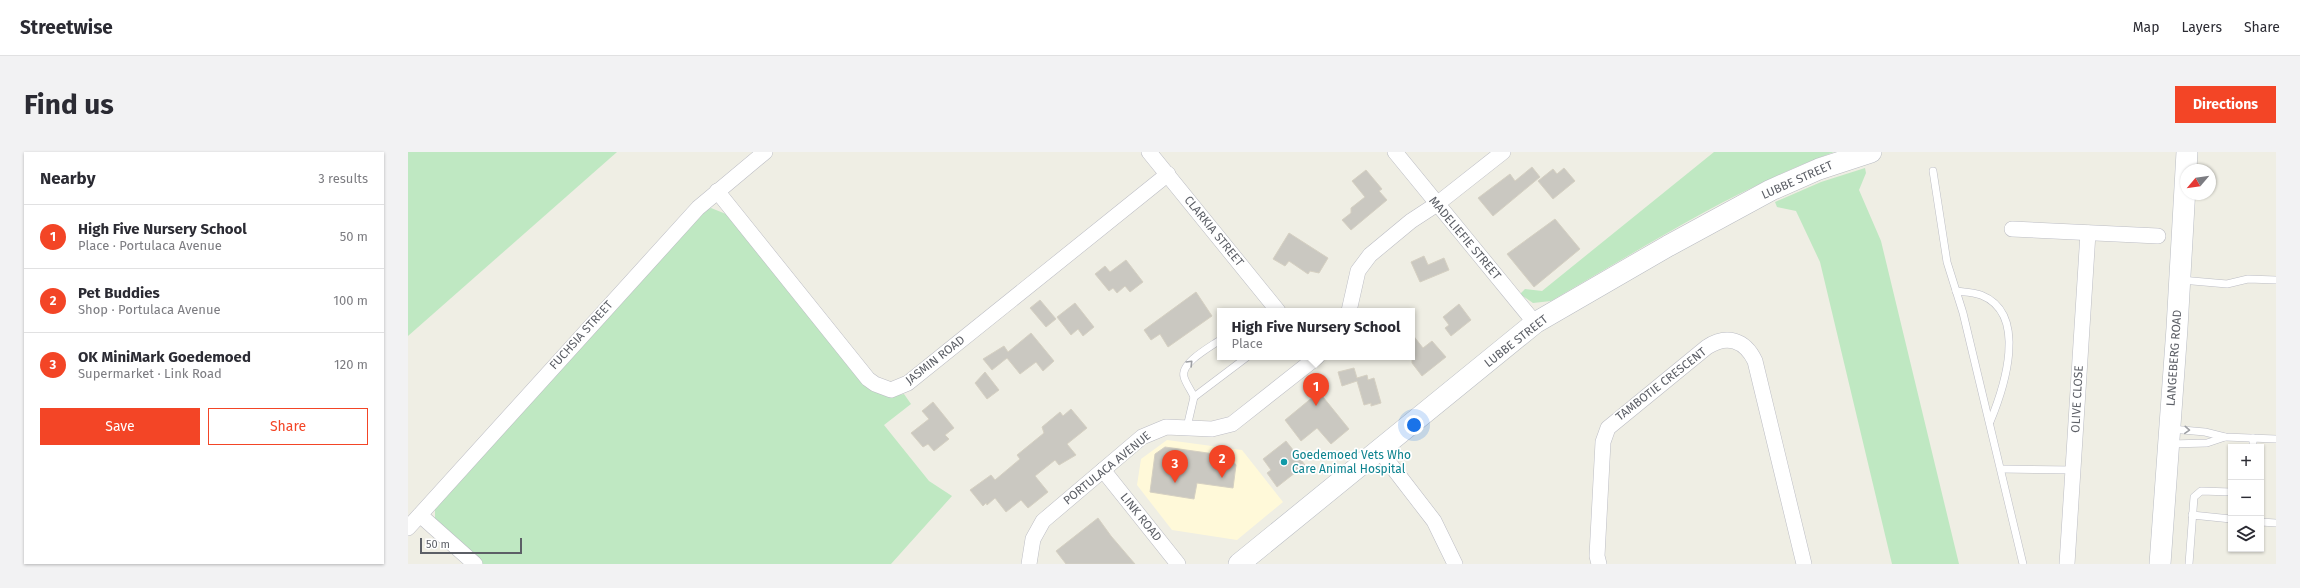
<!DOCTYPE html>
<html lang="en">
<head>
<meta charset="utf-8">
<style>
  :root { --surface:#fff; --page:#f2f2f3; --text:#2b2b33; --muted:#7c7c81; --line:#e1e1e2; --accent:#f34526 }
  body { margin:0; font-family:"Fira Sans",sans-serif; background:var(--page); color:var(--text) }
  .controls { position:absolute; right:12px; bottom:12px; display:grid; overflow:hidden; border-radius:0px; box-shadow:0 1px 3px #0004 }
  .controls button { width:36px; height:36px; display:grid; place-items:center; padding:0; border:0; border-bottom:1px solid var(--line); background:var(--surface); color:var(--text); font:20px sans-serif }
  .compass { position:absolute; left:1772px; top:12px; width:36px; height:36px; border-radius:50%; background:var(--surface); box-shadow:0 1px 3px #0004; rotate:241deg }
  .scale { position:absolute; left:12px; bottom:10px; width:102px; box-sizing:border-box; padding-left:4px; border:2px solid #5c5f66; border-top:0; font-size:11px; line-height:14px; white-space:nowrap; color:#5c5f66; -webkit-text-stroke:3px #fff; paint-order:stroke }
  .you { position:absolute; left:1006px; top:273px; width:14px; height:14px; margin:-10px; border:3px solid #fff; border-radius:50%; background:#1a73e8; box-shadow:0 0 0 6px #1a73e833 }
  .badge { display:grid; place-items:center; width:26px; height:26px; border-radius:50%; background:var(--accent); color:#fff; font-size:13px; font-weight:700 }
  .pin { position:absolute; translate:-50% -33px; filter:drop-shadow(0 1px 2px #0008) }
  .pin::after { content:''; position:absolute; top:21px; width:14px; height:12px; background:inherit; clip-path:polygon(0 0,100% 0,50% 100%) }
  .popup { position:absolute; left:809px; top:156px; width:198px; height:52px; box-sizing:border-box; display:grid; place-content:center; border-radius:0px; background:var(--surface); filter:drop-shadow(0 1px 3px #0005); font-size:13px; white-space:nowrap; color:var(--muted) }
  .popup b { font-size:15px; color:var(--text) }
  .popup::after { content:''; position:absolute; left:50%; top:100%; margin-left:-8px; border:8px solid transparent; border-top-color:var(--surface) }
  .list { margin:0; padding:0; list-style:none }
  h2 { display:flex; justify-content:space-between; align-items:center; height:52px; margin:0; padding:0 16px; font-size:17px }
  h2 small { font-size:13px; font-weight:400; color:var(--muted) }
  .list li { display:grid; grid-template-columns:26px 1fr auto; gap:12px; align-items:center; box-sizing:border-box; height:64px; padding:0 16px; border-top:1px solid var(--line) }
  .list b { display:block; font-size:15px; white-space:nowrap }
  .list p { margin:0; font-size:13px; white-space:nowrap; color:var(--muted) }
  .list em { font-size:13px; font-style:normal; color:var(--muted) }
  .actions { display:flex; gap:8px; padding:12px 16px }
  .actions a { flex:1; padding:9px 0; border:1px solid var(--accent); border-radius:0px; text-align:center; font-size:14px; color:var(--accent) }
  .actions .main { background:var(--accent); color:#fff }
  .icon { flex:none; width:22px; height:22px; fill:none; stroke:currentColor; stroke-width:2; stroke-linecap:round; stroke-linejoin:round }
  .map { position:relative; flex:none; width:1868px; height:412px; overflow:hidden; border-radius:0px }
  header { display:flex; align-items:center; gap:24px; box-sizing:border-box; height:56px; padding:0 20px; background:var(--surface); border-bottom:1px solid var(--line) }
  header strong { font-size:19px }
  nav { display:flex; gap:22px; margin-inline-start:auto; font-size:14px }
  .intro { display:flex; align-items:center; justify-content:space-between; box-sizing:border-box; height:96px; padding:0 24px }
  h1 { margin:0; font-size:28px }
  .button { padding:10px 18px; border-radius:0px; background:var(--accent); color:#fff; font-size:14px; font-weight:700 }
  main { display:flex; gap:24px; padding:0 24px }
  aside { flex:1; background:var(--surface); border-radius:0px; box-shadow:0 1px 3px #0004 }
  .map>svg:first-child { display:block }
</style>
</head>
<body>
<header>
<strong>Streetwise</strong>
<nav><a>Map</a><a>Layers</a><a>Share</a></nav>
</header>
<div class="intro"><h1>Find us</h1><a class="button">Directions</a></div>
<main>
<aside>
<h2>Nearby<small>3 results</small></h2>
<ul class="list">
<li><span class="badge">1</span><div><b>High Five Nursery School</b><p>Place · Portulaca Avenue</p></div><em>50 m</em></li>
<li><span class="badge">2</span><div><b>Pet Buddies</b><p>Shop · Portulaca Avenue</p></div><em>100 m</em></li>
<li><span class="badge">3</span><div><b>OK MiniMark Goedemoed</b><p>Supermarket · Link Road</p></div><em>120 m</em></li>
</ul>
<div class="actions"><a class="main">Save</a><a>Share</a></div>
</aside>
<div class="map">
<svg width="1868" height="412" viewBox="0 0 1868 412">
  <rect width="100%" height="100%" fill="#efeee4"/>
  <polygon fill="#fff9d9" points="759,288 834,298 875,350 829,388 764,378 729,333 733,307"/>
  <g fill="#bfe8c2">
    <polygon points="0,0 209,0 0,184"/>
    <path d="M1306,0h120c-100,37 -191,96 -283,149l-18,2 -13,-9 5,-5 17,2z"/>
    <polygon points="1457,16 1458,21 1451,38 1473,89 1551,412 1484,412 1412,110 1388,59 1369,55 1367,50 1413,30"/>
    <polygon points="303,56 318,62 486,244 496,242 503,252 476,273 521,329 544,344 483,412 74,412 31,374 27,367 27,357 294,59"/>
  </g>
  <g fill="#cac8c1" stroke="#d5d0c2">
    <polygon points="1124,15 1132,25 1085,64 1070,46 1102,22 1107,29"/>
    <polygon points="1156,16 1167,29 1145,47 1130,29 1145,17 1149,22"/>
    <polygon points="958,18 974,37 971,39 979,48 943,78 934,68 943,61 943,56 957,45 944,29"/>
    <polygon points="1147,67 1172,97 1126,135 1099,102"/>
    <polygon points="881,81 920,106 911,121 902,119 900,122 881,109 877,114 865,107"/>
    <polygon points="1016,104 1020,113 1036,106 1041,118 1012,130 1003,110"/>
    <polygon points="718,108 735,130 722,140 717,134 709,141 705,136 701,139 687,122 697,114 702,120"/>
    <polygon points="788,140 804,164 760,195 752,182 743,188 736,178"/>
    <polygon points="632,148 648,167 638,175 622,156"/>
    <polygon points="667,151 686,175 675,184 670,177 663,183 649,165"/>
    <polygon points="1051,152 1063,168 1043,184 1037,176 1041,173 1035,165"/>
    <polygon points="623,181 646,209 635,219 628,210 612,222 599,206 584,218 575,207 596,194 600,200"/>
    <polygon points="1004,182 1015,196 1024,189 1038,205 1014,224 1004,211"/>
    <polygon points="946,216 949,226 959,223 960,228 966,226 973,251 963,254 963,251 956,253 949,229 934,234 930,220"/>
    <polygon points="577,220 591,238 579,247 567,231"/>
    <polygon points="911,240 941,277 923,292 909,276 893,289 877,268"/>
    <polygon points="525,250 546,276 537,283 541,287 526,299 520,292 515,295 503,281 521,267 514,259"/>
    <polygon points="663,257 679,276 659,292 668,303 651,313 647,308 627,324 640,340 620,356 613,348 598,360 587,346 579,353 578,351 575,354 562,338 583,323 587,328 612,307 609,303 636,281 634,275 652,260 655,264"/>
    <polygon points="878,289 897,313 869,335 859,321 863,318 855,307"/>
    <polygon points="757,295 821,304 828,313 825,336 789,331 786,347 742,340 747,302"/>
    <polygon points="690,366 703,384 727,412 658,412 648,399"/>
  </g>
  <g fill="none" stroke-linecap="round" stroke-linejoin="round">
    <g stroke="#bcbdc4" stroke-width="8">
      <g id="service">
        <polyline points="1525,19 1539,110 1555,161 1615,412"/>
        <polyline points="1773,128 1819,132 1840,127 1868,128"/>
        <path d="M1548,139c8,1 17,1 25,4 48,19 23,93 9,127"/>
        <path d="M786,245c-3,-7 -8,-13 -10,-20 -4,-14 26,-30 36,-37"/>
        <polyline points="779,275 786,245 839,205"/>
        <polyline points="1763,277 1797,280 1817,285 1868,287"/>
        <polyline points="1763,292 1799,291 1817,285"/>
        <polyline points="1845,295 1845,286"/>
        <polyline points="1593,317 1665,318"/>
        <polyline points="1784,363 1823,367"/>
        <polyline points="1853,370 1868,371"/>
        <polyline points="1781,412 1786,345 1793,339 1823,340"/>
      </g>
    </g>
    <g stroke="#bcbdc4" stroke-width="16">
      <g id="minor">
        <polyline points="741,0 870,159"/>
        <polyline points="987,0 1127,171"/>
        <polyline points="309,39 460,227 467,232 483,238 500,231 760,22"/>
        <polyline points="1604,77 1750,84"/>
        <polyline points="941,159 950,119 962,103 1003,69 1029,52 1095,0"/>
        <polyline points="972,299 1026,369 1047,412"/>
        <polyline points="695,318 770,412"/>
        <polyline points="12,363 67,412"/>
        <polyline points="0,376 290,56 357,0"/>
        <polyline points="621,412 625,387 635,369 734,285 758,275 804,277 824,272 909,205"/>
        <path d="M1191,412l-2,-8 6,-114 5,-14 99,-81c20,-13 38,-7 48,14l49,203"/>
        <polyline points="1659,412 1680,81"/>
      </g>
    </g>
    <g stroke="#b9bcc3" stroke-width="22">
      <g id="secondary">
        <polyline points="831,412 1127,171 1260,94 1363,38 1411,17 1463,0"/>
        <polyline points="1752,412 1769,176 1779,0"/>
      </g>
    </g>
    <use href="#service" stroke="#fff" stroke-width="7"/>
    <use href="#minor" stroke="#fff" stroke-width="15"/>
    <use href="#secondary" stroke="#fff" stroke-width="21"/>
  </g>
  <defs><path id="oneway-chevron" d="M-2-3.5L2.5 0L-2 3.5" fill="none" stroke-width="1.6" stroke-linecap="round" stroke-linejoin="round"/></defs>
  <g stroke="#9d9fa3">
    <use href="#oneway-chevron" transform="translate(782 211) rotate(-46)"/>
    <use href="#oneway-chevron" transform="translate(1779 278) rotate(4)"/>
  </g>
  <circle fill="#0f9aa8" stroke="#fff" stroke-width="1.5" cx="876" cy="310" r="4"/>
  <g text-anchor="middle" dominant-baseline="central" stroke-width="3.5" stroke-linejoin="round" paint-order="stroke">
    <g font-size="12" fill="#5c5f66" stroke="#fff">
      <text transform="translate(1389 28) rotate(-24)">LUBBE STREET</text>
      <text transform="translate(806 79) rotate(51)">CLARKIA STREET</text>
      <text transform="translate(1057 86) rotate(50)">MADELIEFIE STREET</text>
      <text transform="translate(173 183) rotate(-48)">FUCHSIA STREET</text>
      <text transform="translate(1108 189) rotate(-38)">LUBBE STREET</text>
      <text transform="translate(1766 206) rotate(-86)">LANGEBERG ROAD</text>
      <text transform="translate(527 208) rotate(-38)">JASMIN ROAD</text>
      <text transform="translate(1253 232) rotate(-38)">TAMBOTIE CRESCENT</text>
      <text transform="translate(1669 247) rotate(-87)">OLIVE CLOSE</text>
      <text transform="translate(699 316) rotate(-39)">PORTULACA AVENUE</text>
      <text transform="translate(733 365) rotate(51)">LINK ROAD</text>
    </g>
    <g font-size="12" fill="#0d838f" stroke="#fff" text-anchor="start">
      <text x="884" y="303">Goedemoed Vets Who<tspan x="884" dy="14">Care Animal Hospital</tspan></text>
    </g>
  </g>
</svg>
<div class="controls">
<button>+</button>
<button>−</button>
<button><svg class="icon" aria-label="layers" viewBox="0 0 24 24"><path d="M12 4l9 5-9 5-9-5zM3 14l9 5 9-5"/></svg></button>
</div>
<svg class="compass" viewBox="-18 -18 36 36"><path d="M0-13l5 13h-10z" fill="#e53935"/><path d="M0 13l5-13h-10z" fill="#7c7c81"/></svg>
<div class="scale">50 m</div>
<div class="you"></div>
<div class="pin badge" style="left:908px;top:254px">1</div>
<div class="popup"><b>High Five Nursery School</b>Place</div>
<div class="pin badge" style="left:814px;top:326px">2</div>
<div class="pin badge" style="left:767px;top:331px">3</div>
</div>
</main>
</body>
</html>
